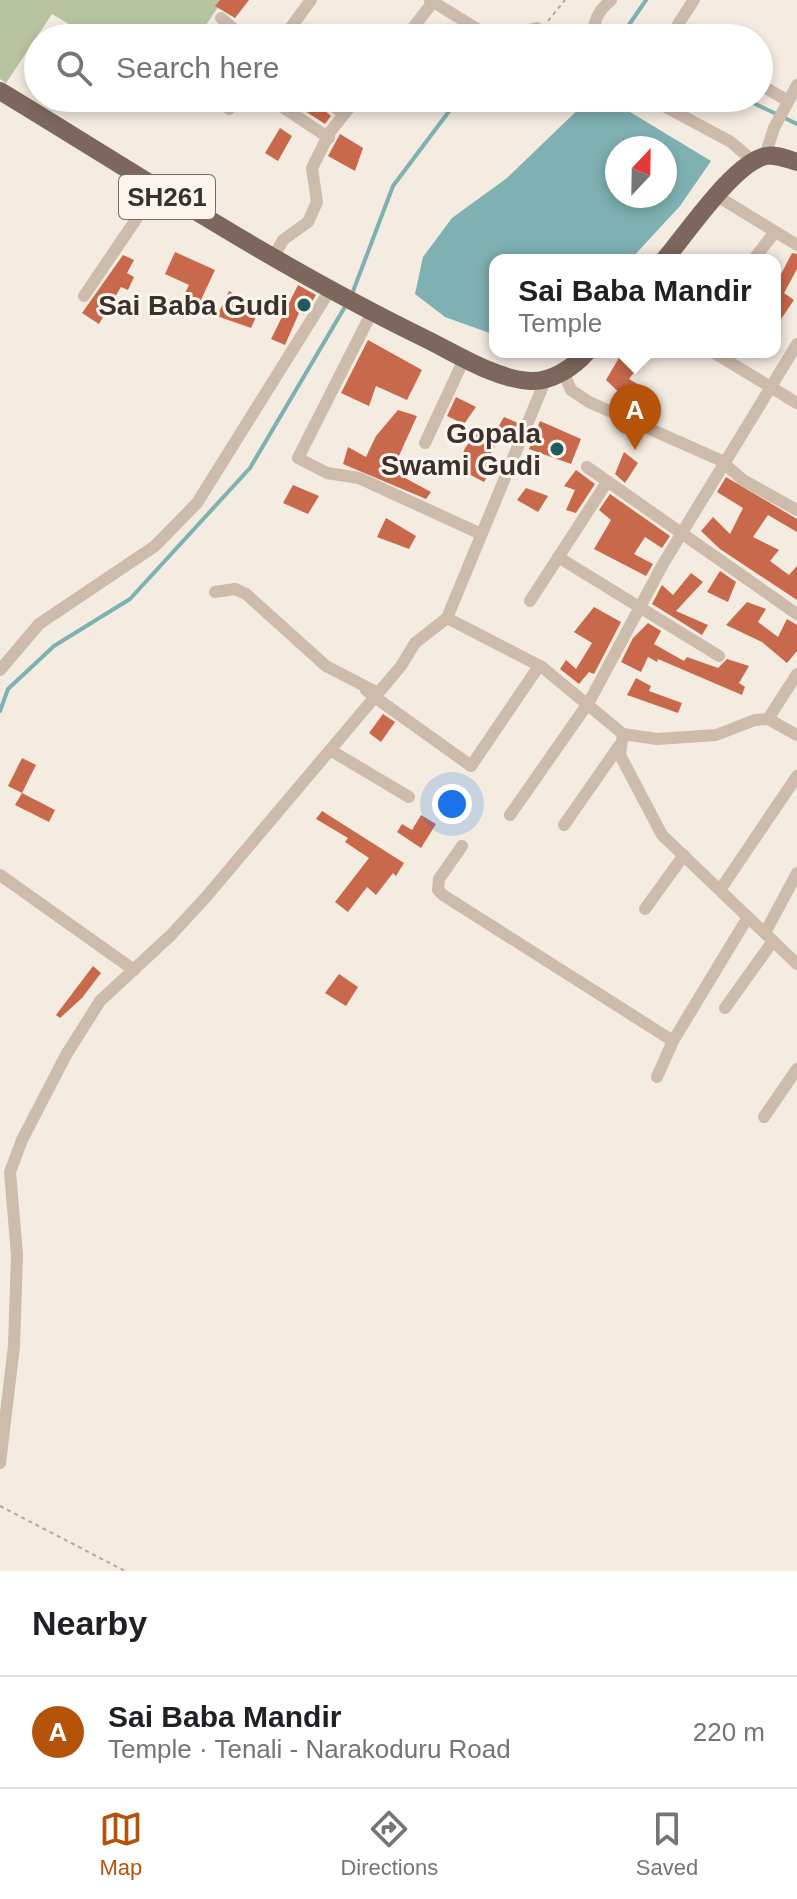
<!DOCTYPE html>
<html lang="en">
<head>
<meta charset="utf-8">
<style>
  :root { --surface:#fff; --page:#f6f6f6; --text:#202124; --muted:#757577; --line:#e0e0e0; --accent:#b45309 }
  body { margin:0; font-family:Helvetica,sans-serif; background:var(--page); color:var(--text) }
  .compass { position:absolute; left:605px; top:136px; width:72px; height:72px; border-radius:50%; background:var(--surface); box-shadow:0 4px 12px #0003; rotate:22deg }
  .you { position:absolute; left:452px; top:804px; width:28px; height:28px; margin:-20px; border:6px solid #fff; border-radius:50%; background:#1a73e8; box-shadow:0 0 0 12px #1a73e833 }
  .badge { display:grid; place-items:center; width:52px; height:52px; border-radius:50%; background:var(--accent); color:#fff; font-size:26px; font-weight:700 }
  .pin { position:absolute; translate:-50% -66px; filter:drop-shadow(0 2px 4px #0008) }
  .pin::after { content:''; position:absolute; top:42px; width:28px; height:24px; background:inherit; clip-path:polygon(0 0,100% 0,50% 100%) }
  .popup { position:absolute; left:489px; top:254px; width:292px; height:104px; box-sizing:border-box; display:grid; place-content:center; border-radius:16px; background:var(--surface); filter:drop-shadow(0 2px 6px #0005); font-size:26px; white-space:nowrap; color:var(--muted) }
  .popup b { font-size:30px; color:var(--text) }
  .popup::after { content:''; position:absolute; left:50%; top:100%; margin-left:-16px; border:16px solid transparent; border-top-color:var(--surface) }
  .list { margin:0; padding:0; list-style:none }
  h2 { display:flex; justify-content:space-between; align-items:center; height:104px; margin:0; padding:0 32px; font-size:34px }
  h2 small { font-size:26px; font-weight:400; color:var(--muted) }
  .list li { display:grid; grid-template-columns:52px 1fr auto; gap:24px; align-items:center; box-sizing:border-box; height:112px; padding:0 32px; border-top:2px solid var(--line) }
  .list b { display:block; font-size:30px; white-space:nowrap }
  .list p { margin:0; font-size:26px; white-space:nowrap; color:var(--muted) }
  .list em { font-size:26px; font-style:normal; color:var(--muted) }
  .icon { flex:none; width:44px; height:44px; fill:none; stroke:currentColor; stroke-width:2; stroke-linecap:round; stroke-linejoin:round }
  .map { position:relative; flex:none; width:797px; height:1571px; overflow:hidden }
  .search { position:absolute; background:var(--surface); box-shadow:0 4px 12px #0003; left:24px; right:24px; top:24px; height:88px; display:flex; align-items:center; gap:20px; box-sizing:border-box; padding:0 28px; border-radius:44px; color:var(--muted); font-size:30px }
  .sheet { height:216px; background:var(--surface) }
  nav { display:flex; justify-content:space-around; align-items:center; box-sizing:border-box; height:112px; border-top:2px solid var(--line); background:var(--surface); font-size:22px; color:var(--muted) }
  nav a { display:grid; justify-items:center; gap:4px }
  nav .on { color:var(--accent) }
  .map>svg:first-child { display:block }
</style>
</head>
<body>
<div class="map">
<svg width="797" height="1571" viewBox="0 0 797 1571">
  <rect width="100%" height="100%" fill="#f4ebe1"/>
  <polygon fill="#b8c4a0" points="0,0 223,0 197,38 92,38 52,14 6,83 0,79"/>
  <path fill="#7fb0b2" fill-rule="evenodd" d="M590,98h17l104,63 -31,45 -50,54h-135v75l-50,-18 -30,-23 8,-37 29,-39 55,-40zM617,148h48v48h-48z"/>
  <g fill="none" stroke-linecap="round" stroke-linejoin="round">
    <g stroke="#7fb0b2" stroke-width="4">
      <polyline points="612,38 622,35 646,0"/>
      <polyline points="743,98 797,124"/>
      <polyline points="352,294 393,186 459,98"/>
      <polyline points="0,711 8,689 54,646 130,599 250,468 346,305"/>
    </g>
  </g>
  <g fill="#c8694b">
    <polygon points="220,0 249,0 235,18 215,6"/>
    <polygon points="285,98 310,98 331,116 325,124"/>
    <polygon points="280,128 292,136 278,161 265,153"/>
    <polygon points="340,134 363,148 355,171 328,156"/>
    <polygon points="175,252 215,270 200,302 184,295 189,285 165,274"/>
    <polygon points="792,253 797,254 797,269 784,293 794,300 775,328 775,286"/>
    <polygon points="123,255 134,260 127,273 134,277 128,290 121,287 99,324 82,313"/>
    <polygon points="298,285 316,295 304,315 299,313 285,345 271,339"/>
    <polygon points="229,291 260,308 251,328 217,316"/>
    <polygon points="368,340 422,370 407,400 376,386 369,406 341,393"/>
    <polygon points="620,356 639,366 629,379 646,389 641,396 656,402 650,411 624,397 606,380"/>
    <polygon points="456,397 476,407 464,424 447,416"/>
    <polygon points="398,410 417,416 392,471 431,492 426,499 343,464 348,447 366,457 376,436"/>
    <polygon points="504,417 518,423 509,441 493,436"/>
    <polygon points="540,421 581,439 571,464 529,449"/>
    <polygon points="477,433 495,446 487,460 495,463 484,482 457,468 465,448"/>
    <polygon points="624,452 638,463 625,483 615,474"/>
    <polygon points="576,470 595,484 576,513 566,510 575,490 564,486"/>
    <polygon points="726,477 797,519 797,532 768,515 753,537 779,550 770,561 789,575 797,566 797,600 720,549 701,531 713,517 730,534 743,508 717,492"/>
    <polygon points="293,485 319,496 308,514 283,503"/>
    <polygon points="526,488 548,496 538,512 517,500"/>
    <polygon points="610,494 670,536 662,548 645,537 634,554 653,564 646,576 594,549 611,520 599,510"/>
    <polygon points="386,518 416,536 409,549 377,537"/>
    <polygon points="720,571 736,582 728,602 707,592"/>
    <polygon points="691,573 703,582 676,611 708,625 702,635 652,604 662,585 673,595"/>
    <polygon points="747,602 766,609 758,622 778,637 787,619 797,625 797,651 787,663 762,642 726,625"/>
    <polygon points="594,607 621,622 594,674 589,672 579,684 560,669 566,660 576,669 592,643 574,632"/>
    <polygon points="648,623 661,631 654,644 684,661 687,657 718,668 727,659 749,666 739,683 745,687 742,695 658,659 657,662 648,657 641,672 621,662 633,638"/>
    <polygon points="636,678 651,686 649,691 682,703 678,713 627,695"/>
    <polygon points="383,714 395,722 381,742 369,733"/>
    <polygon points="22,758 36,765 22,793 8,786"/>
    <polygon points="22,793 55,810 49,822 15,805"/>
    <polygon points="322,811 404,863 396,876 393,873 376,895 367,887 348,912 335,902 369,858 345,842 348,838 316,819"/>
    <polygon points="421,815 436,824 421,848 397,832 402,824 412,830"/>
    <polygon points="93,966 101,973 82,998 60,1018 56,1015"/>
    <polygon points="339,974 358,987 346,1006 325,993"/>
  </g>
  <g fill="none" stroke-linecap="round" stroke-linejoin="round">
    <g stroke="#b9a596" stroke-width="2" stroke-dasharray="4 4" stroke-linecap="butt">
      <polyline points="548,21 565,0"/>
      <polyline points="0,1506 125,1571"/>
    </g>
    <g stroke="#cdbbac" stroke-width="12">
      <polyline points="430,0 492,38"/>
      <polyline points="221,18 245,38"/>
      <polyline points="283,38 311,0"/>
      <polyline points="405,38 433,2"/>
      <polyline points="497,38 537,28"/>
      <path d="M596,38c-6,-15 4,-29 15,-38"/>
      <polyline points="687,38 678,24 694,0"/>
      <polyline points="759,84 788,101"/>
      <polyline points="269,98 329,138"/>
      <polyline points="323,98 344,114"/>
      <polyline points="649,98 731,142 753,161"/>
      <polyline points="229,109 238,98"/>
      <polyline points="765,156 774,128 797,85"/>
      <polyline points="717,196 797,245"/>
      <polyline points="273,258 283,240 308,222 317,202 312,168 330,132 357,98"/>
      <polyline points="753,260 775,232"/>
      <polyline points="84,296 156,190"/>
      <polyline points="372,312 298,458 327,473 359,478 481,534"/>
      <polyline points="713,352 797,403"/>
      <polyline points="563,372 571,390 589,402 720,460 743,480 797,510"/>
      <polyline points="545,381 447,618 542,667 623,734 620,755 662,835 797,964"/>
      <polyline points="425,443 465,357"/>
      <polyline points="587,467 797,614"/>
      <polyline points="558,557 719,656"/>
      <polyline points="215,592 235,589 246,594 326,666 376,692"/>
      <polyline points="530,601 607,482"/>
      <polyline points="0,670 39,624 155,546 197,503 330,290"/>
      <polyline points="383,703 471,766 539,666"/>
      <polyline points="768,719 797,674"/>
      <polyline points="623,734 657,739 716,735 755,720 768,719 797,735"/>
      <polyline points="330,750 409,797"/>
      <polyline points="510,815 589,702 663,564 797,344"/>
      <polyline points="564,825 619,746"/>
      <polyline points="462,846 439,879 438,890 443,895 673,1041"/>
      <polyline points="0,875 134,970"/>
      <polyline points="720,890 797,776"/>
      <polyline points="645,909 684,855"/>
      <polyline points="765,933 797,873"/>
      <polyline points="725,1008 773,941"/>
      <polyline points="657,1077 673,1041 748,917"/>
      <polyline points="764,1117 797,1069"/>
      <polyline points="0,1463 14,1346 17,1255 10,1172 22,1140 66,1055 100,1001 171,935 206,897 401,666 415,643 447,618"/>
    </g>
    <g stroke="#7d675c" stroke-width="18">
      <path d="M0,91c140,85 276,175 424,247 31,15 71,41 106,43 21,1 43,-13 57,-29"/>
      <path d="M664,260c22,-25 70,-98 102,-104 10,-2 21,3 31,6"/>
    </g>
    <polyline stroke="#cdbbac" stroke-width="12" points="366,690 383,703"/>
  </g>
  <g fill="#1f5a5e" stroke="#fbf5ee" stroke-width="3">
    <circle cx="304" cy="305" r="8"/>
    <circle cx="557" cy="449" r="8"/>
  </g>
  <g text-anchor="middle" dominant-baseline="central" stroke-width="6" stroke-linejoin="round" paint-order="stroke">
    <rect fill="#fbf5ee" stroke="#756b66" stroke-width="2" x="119" y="175" width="96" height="44" rx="6"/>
    <g font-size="26" font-weight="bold" fill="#3b302b">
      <text x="167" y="197">SH261</text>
    </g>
    <g font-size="28" font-weight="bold" fill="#3b302b" stroke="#fbf5ee" text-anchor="end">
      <text x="288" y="305">Sai Baba Gudi</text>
      <text x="541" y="433">Gopala<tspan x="541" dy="32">Swami Gudi</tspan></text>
    </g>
  </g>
</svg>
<svg class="compass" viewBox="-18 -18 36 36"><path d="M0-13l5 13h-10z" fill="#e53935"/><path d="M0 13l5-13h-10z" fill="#757577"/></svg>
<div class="you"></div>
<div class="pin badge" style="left:635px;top:450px">A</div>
<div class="popup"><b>Sai Baba Mandir</b>Temple</div>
<div class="search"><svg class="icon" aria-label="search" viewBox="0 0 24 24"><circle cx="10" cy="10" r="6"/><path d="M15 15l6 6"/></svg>Search here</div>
</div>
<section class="sheet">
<h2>Nearby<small></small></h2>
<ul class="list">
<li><span class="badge">A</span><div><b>Sai Baba Mandir</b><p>Temple · Tenali - Narakoduru Road</p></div><em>220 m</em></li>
</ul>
</section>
<nav>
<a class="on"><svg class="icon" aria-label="map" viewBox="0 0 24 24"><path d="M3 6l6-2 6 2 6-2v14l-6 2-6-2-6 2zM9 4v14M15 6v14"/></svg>Map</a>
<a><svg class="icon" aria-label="directions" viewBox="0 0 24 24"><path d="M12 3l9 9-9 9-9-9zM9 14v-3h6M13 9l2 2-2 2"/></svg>Directions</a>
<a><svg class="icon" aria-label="saved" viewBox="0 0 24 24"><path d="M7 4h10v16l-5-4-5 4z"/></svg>Saved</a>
</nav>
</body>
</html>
